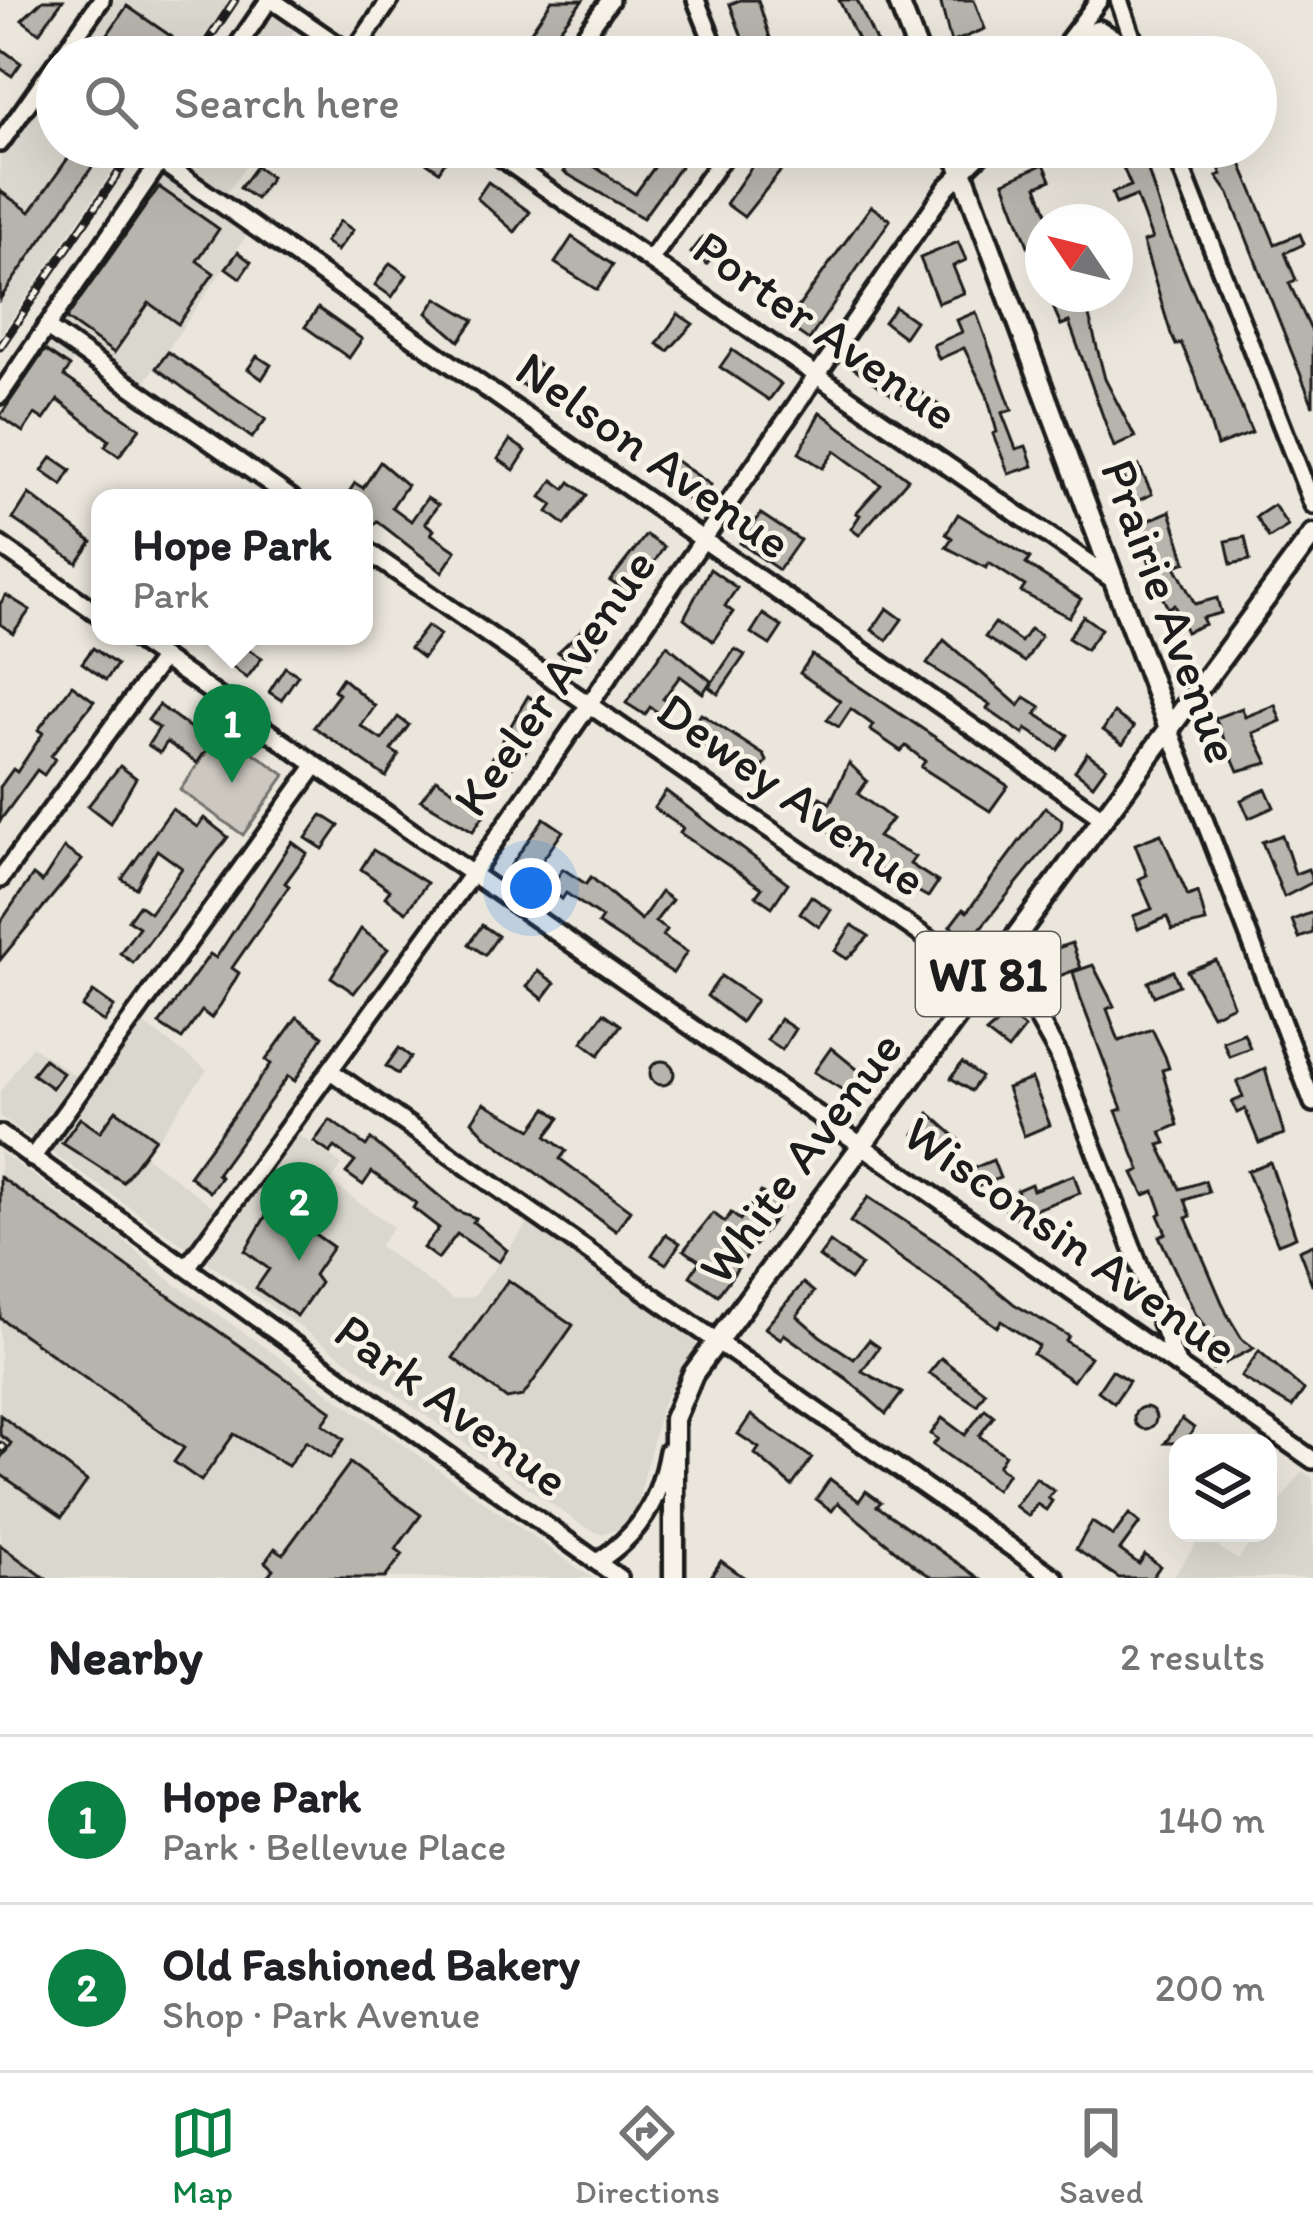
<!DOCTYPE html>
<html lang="en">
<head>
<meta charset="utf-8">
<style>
  :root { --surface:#fff; --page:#f2f2f2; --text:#202124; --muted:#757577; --line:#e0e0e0; --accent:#0b8043 }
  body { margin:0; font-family:Itim,sans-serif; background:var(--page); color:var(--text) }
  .controls { position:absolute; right:36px; bottom:36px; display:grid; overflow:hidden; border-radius:24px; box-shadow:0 12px 48px #0002 }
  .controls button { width:108px; height:108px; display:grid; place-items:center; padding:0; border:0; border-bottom:3px solid var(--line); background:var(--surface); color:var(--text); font:60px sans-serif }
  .compass { position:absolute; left:1025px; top:204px; width:108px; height:108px; border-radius:50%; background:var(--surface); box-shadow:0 12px 48px #0002; rotate:305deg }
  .you { position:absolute; left:531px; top:888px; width:42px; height:42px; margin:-30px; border:9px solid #fff; border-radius:50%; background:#1a73e8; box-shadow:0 0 0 18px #1a73e833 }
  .badge { display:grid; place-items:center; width:78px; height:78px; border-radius:50%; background:var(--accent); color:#fff; font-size:39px; font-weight:700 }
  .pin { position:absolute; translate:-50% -99px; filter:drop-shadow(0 3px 6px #0008) }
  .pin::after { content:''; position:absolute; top:63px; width:42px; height:36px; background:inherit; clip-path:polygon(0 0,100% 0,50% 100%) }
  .popup { position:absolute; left:91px; top:489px; width:282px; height:156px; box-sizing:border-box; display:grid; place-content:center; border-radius:24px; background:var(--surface); filter:drop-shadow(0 3px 9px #0005); font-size:39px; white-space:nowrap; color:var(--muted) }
  .popup b { font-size:45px; color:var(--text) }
  .popup::after { content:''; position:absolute; left:50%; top:100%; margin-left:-24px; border:24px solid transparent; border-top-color:var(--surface) }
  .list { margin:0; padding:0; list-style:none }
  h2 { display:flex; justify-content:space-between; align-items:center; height:156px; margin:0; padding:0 48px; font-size:51px }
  h2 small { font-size:39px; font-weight:400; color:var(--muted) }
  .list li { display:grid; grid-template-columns:78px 1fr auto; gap:36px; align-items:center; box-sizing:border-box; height:168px; padding:0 48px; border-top:3px solid var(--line) }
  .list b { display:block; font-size:45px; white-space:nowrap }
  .list p { margin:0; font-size:39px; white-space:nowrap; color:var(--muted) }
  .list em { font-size:39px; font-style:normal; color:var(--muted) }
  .icon { flex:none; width:66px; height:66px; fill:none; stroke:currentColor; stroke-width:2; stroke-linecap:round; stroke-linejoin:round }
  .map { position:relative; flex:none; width:1313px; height:1578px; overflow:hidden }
  .search { position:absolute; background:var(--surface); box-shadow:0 12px 48px #0002; left:36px; right:36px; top:36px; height:132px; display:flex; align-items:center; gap:30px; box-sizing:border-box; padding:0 42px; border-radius:66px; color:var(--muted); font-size:45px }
  .sheet { height:492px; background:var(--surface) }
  nav { display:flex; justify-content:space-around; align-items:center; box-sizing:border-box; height:168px; border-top:3px solid var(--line); background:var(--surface); font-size:33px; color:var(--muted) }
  nav a { display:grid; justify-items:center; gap:6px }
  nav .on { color:var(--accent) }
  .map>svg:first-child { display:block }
</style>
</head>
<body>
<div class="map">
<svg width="1313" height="1578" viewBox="0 0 1313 1578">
  <rect width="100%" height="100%" fill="#eae6dc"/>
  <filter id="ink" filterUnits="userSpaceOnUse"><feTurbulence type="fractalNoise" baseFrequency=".00833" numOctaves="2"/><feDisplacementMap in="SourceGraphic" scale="24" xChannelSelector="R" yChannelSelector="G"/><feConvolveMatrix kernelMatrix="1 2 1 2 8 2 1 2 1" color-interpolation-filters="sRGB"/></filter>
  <g filter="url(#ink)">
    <g fill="#dad7ce">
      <polygon points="112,0 229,0 190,57 71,57"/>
      <polygon points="268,15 297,27 277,57 240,57"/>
      <polygon points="57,77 57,147 128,147 0,336 0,157"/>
      <polygon points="178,147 259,147 214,211 247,235 142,386 84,345 22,432 0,418 0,412"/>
      <polygon points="140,1021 207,1070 145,1156 231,1220 296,1133 342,1165 331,1182 393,1227 379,1246 453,1299 473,1297 529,1222 692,1336 697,1345 662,1404 636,1510 624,1528 600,1534 580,1524 0,1116 0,1092 32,1046 90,1086"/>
      <polygon points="0,1152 119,1236 168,1279 592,1578 0,1578"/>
      <polygon points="1302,1471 1313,1478 1313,1578 1172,1578 1202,1536 1238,1560 1257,1533 1268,1533 1268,1518"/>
    </g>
    <polygon fill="#ccc8c0" stroke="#74726e" stroke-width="3" points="222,730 285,775 243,835 180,790"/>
    <g fill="#b6b4ac" stroke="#1c1c1c" stroke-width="3">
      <polygon points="43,0 63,0 39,33 22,20"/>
      <polygon points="552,0 583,0 537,57 508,52 518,36 525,40"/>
      <polygon points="740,0 758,0 776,57 749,57 730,4"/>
      <polygon points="839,0 857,0 878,46 864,53"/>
      <polygon points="940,0 974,0 985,29 951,43"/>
      <polygon points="127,6 172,37 158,57 92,57"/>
      <polygon points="623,35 641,47 634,57 608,57"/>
      <polygon points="0,48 21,63 12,76 0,68"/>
      <polygon points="76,147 106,147 0,299 0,191 30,212"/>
      <polygon points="432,147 450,154 439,171 423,160"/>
      <polygon points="669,147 688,156 643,218 564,172 576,154 635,194"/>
      <polygon points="765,147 795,153 744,217 726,204"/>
      <polygon points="1114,147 1150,147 1142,151 1163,219 1252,433 1217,446 1196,377 1181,343 1176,345 1171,334 1143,242 1152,239 1136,196 1116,204 1112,193 1131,186"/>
      <polygon points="1210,147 1234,147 1275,244 1300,234 1304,244 1285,253 1296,280 1289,283 1313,334 1313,406 1229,194 1217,177 1222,175"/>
      <polygon points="1044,164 1051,180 1037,186 1049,218 1043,220 1043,255 1033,259 1004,182"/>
      <polygon points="256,166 271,177 256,199 240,188"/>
      <polygon points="488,182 530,212 515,232 477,198"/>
      <polygon points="159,187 219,229 197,261 214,273 178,324 149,303 114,353 66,319"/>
      <polygon points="871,206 890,220 809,340 786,324"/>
      <polygon points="340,221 353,230 337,251 325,242"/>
      <polygon points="572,237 613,265 597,290 555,263"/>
      <polygon points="703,237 719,249 707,264 691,253"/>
      <polygon points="958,242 966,260 953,266 964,293 938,303 920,258"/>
      <polygon points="238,252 251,262 240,278 226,268"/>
      <polygon points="390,263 407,275 392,297 375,285"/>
      <polygon points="1084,296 1105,379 1135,437 1114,447 1069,322 1061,325 1054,309"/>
      <polygon points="437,298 474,320 459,341 427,313"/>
      <polygon points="895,307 915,321 904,337 884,322"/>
      <polygon points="318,308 362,339 349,358 305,327"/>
      <polygon points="976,312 1012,410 1002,413 1016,449 1026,446 1033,466 1009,474 993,434 997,432 987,395 964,348 939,359 933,345 962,332 957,320"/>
      <polygon points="678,314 693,324 668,351 657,344"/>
      <polygon points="45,350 70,367 64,376 140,428 119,456 105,446 109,440 58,400 44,420 35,414 23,432 0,416"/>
      <polygon points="732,350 781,384 769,400 720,367"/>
      <polygon points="861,350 943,408 932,423 851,366"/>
      <polygon points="168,352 266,419 252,438 156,368"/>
      <polygon points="257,356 271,365 262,379 248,369"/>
      <polygon points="529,358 544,368 530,390 515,380"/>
      <polygon points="820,412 908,479 859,535 851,529 860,515 856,513 881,485 835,451 823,468 799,453"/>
      <polygon points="510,440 526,451 514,470 498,459"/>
      <polygon points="668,455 711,485 697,506 670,487 676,478 660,467"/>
      <polygon points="52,457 71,470 62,485 42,471"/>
      <polygon points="380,462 407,485 392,507 411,521 427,498 438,505 425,523 434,530 431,534 456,551 442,572 377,521 373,526 364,519 364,498 345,498 355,483 363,488"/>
      <polygon points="1139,466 1152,494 1135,502 1122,474"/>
      <polygon points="553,480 565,489 570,482 587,495 565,525 548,512 553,505 541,497"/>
      <polygon points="29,494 92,542 77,563 13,519"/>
      <polygon points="1274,505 1288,526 1269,538 1256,517"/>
      <polygon points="1170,511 1186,562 1175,566 1195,604 1217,598 1221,613 1202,618 1205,624 1186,632 1174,605 1168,608 1159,591 1137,525"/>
      <polygon points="761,514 800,540 779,570 740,543"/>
      <polygon points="958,514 1030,558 1026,564 1081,599 1069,617 1021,592 1025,586 989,563 986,568 946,547 952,538 946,534"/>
      <polygon points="646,535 664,547 633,596 610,581"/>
      <polygon points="1245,537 1250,560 1231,564 1226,541"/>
      <polygon points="710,569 737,588 725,606 733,612 713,641 684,618"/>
      <polygon points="6,595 30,610 13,633 0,624 0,604"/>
      <polygon points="887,608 902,619 887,640 872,630"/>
      <polygon points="763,614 782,627 770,645 751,633"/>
      <polygon points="1083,616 1101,629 1086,650 1068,638"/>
      <polygon points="593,619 609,629 581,669 558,652"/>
      <polygon points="995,623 1021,642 1030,629 1041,636 1025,662 985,637"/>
      <polygon points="427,626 440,635 423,658 410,648"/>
      <polygon points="191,636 227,636 262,658 247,678"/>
      <polygon points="944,640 1019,706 1025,697 1041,707 1036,714 1068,735 1058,750 1026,729 1023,734 987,709 990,705 927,664"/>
      <polygon points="667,645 711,681 703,693 680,676 663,699 669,703 662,715 650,707 645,715 626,703"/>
      <polygon points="93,648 117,665 106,680 82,663"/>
      <polygon points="735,649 745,655 718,694 709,687"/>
      <polygon points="812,655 1008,786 990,811 921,767 925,761 906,746 901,751 870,730 873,725 851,709 839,727 827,720 840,701 800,673"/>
      <polygon points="285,667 298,675 281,700 269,692"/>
      <polygon points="342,678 375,706 361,726 382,740 398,717 409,725 391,750 399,755 386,777 314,727 339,694 334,690"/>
      <polygon points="72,685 94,701 51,756 55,759 44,775 37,770 0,821 0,787 13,769 17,772 43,733 38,730"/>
      <polygon points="528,696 549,711 532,736 536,739 506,774 490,762"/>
      <polygon points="159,705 211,743 197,763 167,742 160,753 148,745 159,728 148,720"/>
      <polygon points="1275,705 1281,721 1253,733 1268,763 1238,771 1215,718 1242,708 1245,717"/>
      <polygon points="1114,713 1134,727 1123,744 1103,730"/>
      <polygon points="701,714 764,755 767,761 754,782 687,736"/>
      <polygon points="1087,753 1106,767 1093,785 1075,771"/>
      <polygon points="849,763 867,781 858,794 892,819 878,837 915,857 910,864 938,882 928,897 875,867 808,815 820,797 830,803"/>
      <polygon points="120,766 136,778 110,823 88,806"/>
      <polygon points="436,779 486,812 473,831 421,800"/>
      <polygon points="1266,789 1274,807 1249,818 1241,800"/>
      <polygon points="666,791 788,883 772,907 756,896 762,888 680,833 683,828 654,808"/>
      <polygon points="1045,807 1062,820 1061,829 970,941 950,926 963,909 967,912"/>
      <polygon points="172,809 197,827 204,818 228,837 133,963 120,953 139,927 128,920 139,905 150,913 182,868 157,850 136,888 122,879"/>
      <polygon points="322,815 339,826 323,849 306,838"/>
      <polygon points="544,818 563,831 530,878 511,865"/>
      <polygon points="1161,834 1188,896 1198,892 1206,922 1172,930 1167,917 1138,929 1133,916 1152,909 1139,879 1147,875 1135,844"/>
      <polygon points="1282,835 1295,874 1308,869 1313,882 1284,897 1262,842"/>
      <polygon points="292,842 307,853 285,883 289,886 232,968 239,973 221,1004 211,1018 202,1011 182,1039 159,1024 210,954 216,958"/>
      <polygon points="64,848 82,860 0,960 0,923 33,875 42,882"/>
      <polygon points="373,850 427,883 406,912 385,897 390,890 361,869"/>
      <polygon points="563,869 586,884 591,877 641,920 661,892 672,900 655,922 667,930 663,936 687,952 673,973 598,924 602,918 566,893 562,899 549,889"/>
      <polygon points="811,896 831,910 819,927 800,913"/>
      <polygon points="1313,912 1313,933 1299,938 1292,920"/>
      <polygon points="482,925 498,936 485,955 469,944"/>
      <polygon points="852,925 869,936 847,959 835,951"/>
      <polygon points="361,929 388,949 354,993 331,977"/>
      <polygon points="1072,943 1081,968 1059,976 1049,951"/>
      <polygon points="1216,960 1233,1005 1212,1015 1187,971"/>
      <polygon points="1093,965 1114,1006 1107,1009 1119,1041 1152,1029 1165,1056 1169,1068 1162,1070 1178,1125 1161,1132 1166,1143 1159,1145 1180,1189 1205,1181 1209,1192 1185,1200 1191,1216 1186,1218 1227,1314 1242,1339 1254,1348 1215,1368 1224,1354 1195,1313 1159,1236 1166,1233 1158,1215 1162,1213 1154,1191 1144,1195 1133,1173 1140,1170 1116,1111 1122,1109 1081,1000 1073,972"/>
      <polygon points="538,971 555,983 543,999 527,986"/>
      <polygon points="1173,971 1179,985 1154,996 1148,982"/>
      <polygon points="721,976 756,1000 741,1022 707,996"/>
      <polygon points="93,992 114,1007 104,1022 82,1007"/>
      <polygon points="604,1013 621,1025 599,1055 582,1042"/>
      <polygon points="1007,1015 1025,1028 1008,1050 986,1033"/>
      <polygon points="297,1017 323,1036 295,1081 288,1076 217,1174 221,1177 210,1192 189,1176 271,1064 266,1060"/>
      <polygon points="780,1019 795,1029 782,1050 767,1040"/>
      <polygon points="1244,1033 1250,1048 1229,1056 1223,1041"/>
      <polygon points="399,1048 411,1057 398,1074 386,1066"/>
      <polygon points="831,1048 873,1082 859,1100 814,1072"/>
      <polygon points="44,1059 63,1073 52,1088 32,1074"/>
      <circle cx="662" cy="1073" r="12"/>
      <polygon points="962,1063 981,1077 971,1091 951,1078"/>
      <polygon points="1265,1069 1284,1134 1259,1143 1245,1109 1237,1113 1232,1102 1243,1097 1237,1082"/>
      <polygon points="1032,1079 1050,1125 1024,1136 1007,1088"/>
      <polygon points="484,1103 532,1129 547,1108 560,1118 546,1136 566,1151 560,1159 630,1210 616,1231 487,1137 472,1121"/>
      <polygon points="116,1110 155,1138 123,1182 62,1143 80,1118 100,1132"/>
      <polygon points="929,1113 965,1145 955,1154 942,1140 935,1150 914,1134"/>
      <polygon points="330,1120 366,1146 371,1139 457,1211 476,1218 473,1222 507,1250 499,1262 457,1234 438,1259 423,1248 439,1228 413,1208 416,1203 372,1172 363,1185 346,1173 355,1162 335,1147 330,1153 314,1142"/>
      <polygon points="993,1160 1000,1178 974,1188 967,1171"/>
      <polygon points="1270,1162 1296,1237 1278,1244 1247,1171"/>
      <polygon points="1074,1175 1080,1193 1009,1219 1003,1202 1019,1196 1017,1190 1031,1184 1033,1190"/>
      <polygon points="307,1176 321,1186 299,1223 333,1247 314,1275 320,1283 297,1316 256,1288 269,1269 245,1251 277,1197 288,1205"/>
      <polygon points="0,1177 332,1411 323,1424 344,1439 331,1458 306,1441 288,1466 234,1434 201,1481 174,1462 184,1448 0,1318"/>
      <polygon points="761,1192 782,1208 718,1295 690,1276 700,1261 684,1250 713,1213 725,1222 731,1213 740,1220"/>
      <polygon points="868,1197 943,1246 1014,1304 1069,1336 1066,1341 1090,1357 1073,1381 1033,1354 1039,1346 1001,1321 997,1327 850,1222"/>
      <polygon points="666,1234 680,1243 666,1264 652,1255"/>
      <polygon points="830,1242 861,1265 850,1280 819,1257"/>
      <polygon points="1313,1244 1313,1284 1312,1284 1299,1250"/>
      <polygon points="508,1280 573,1325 523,1396 507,1399 453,1358"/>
      <polygon points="803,1283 814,1292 797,1316 820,1336 854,1359 869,1340 879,1347 862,1371 902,1393 886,1414 847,1379 784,1334 781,1339 765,1328"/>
      <polygon points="1259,1351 1304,1390 1292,1407 1241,1377"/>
      <polygon points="941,1358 985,1392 977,1405 929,1373"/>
      <polygon points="1112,1370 1129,1381 1114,1403 1098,1391"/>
      <circle cx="1145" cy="1418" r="11"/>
      <polygon points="985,1409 994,1416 979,1436 1005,1455 998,1466 1008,1473 996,1490 933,1445 938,1439 931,1434 942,1418 965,1435"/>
      <polygon points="0,1415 87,1481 62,1517 0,1474 0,1459 11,1443 0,1435"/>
      <polygon points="751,1415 812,1458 792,1486 755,1454 759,1448 738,1434"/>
      <polygon points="1182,1419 1194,1428 1186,1443 1165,1443"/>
      <polygon points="350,1463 421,1515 396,1549 403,1554 385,1578 266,1578 273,1569 265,1562 275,1548 283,1554"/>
      <polygon points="1036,1478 1054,1491 1048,1498 1052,1501 1046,1510 1037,1504 1028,1516 1015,1506"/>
      <polygon points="830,1479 859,1501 866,1491 881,1502 877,1506 979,1578 933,1578 916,1567 838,1503 832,1511 816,1499"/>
      <polygon points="1129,1514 1140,1523 1120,1550 1139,1564 1145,1555 1160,1566 1152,1578 1119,1578 1076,1549 1092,1522 1113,1536"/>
      <polygon points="0,1545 45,1578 0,1578"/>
      <polygon points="721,1561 745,1578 710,1578"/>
    </g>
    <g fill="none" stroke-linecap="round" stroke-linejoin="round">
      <g stroke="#1c1c1c" stroke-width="24">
        <g id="minor">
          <polyline points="272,0 355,57"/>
          <polyline points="696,0 719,57"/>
          <polyline points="1119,0 1138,54"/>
          <polyline points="1069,40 1099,0"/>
          <polyline points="352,55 390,0"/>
          <polyline points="61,57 101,0"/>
          <polyline points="230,57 269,0"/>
          <polyline points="569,57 610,0"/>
          <polyline points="1057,57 1088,32 1099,29 1138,53"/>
          <polyline points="0,143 57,62"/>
          <polyline points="486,147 1116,582"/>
          <polyline points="1173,147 1313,505"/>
          <polyline points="160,161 1101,817"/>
          <polyline points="651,259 730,147"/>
          <polyline points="46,327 291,498"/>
          <polyline points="0,395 170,147"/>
          <polyline points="0,545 100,615"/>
          <polyline points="364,549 1035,1013 1058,1054 1177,1364"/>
          <polyline points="131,636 1313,1460"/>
          <polyline points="1169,728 1313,1103"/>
          <polyline points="0,879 163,658"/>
          <polyline points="332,1072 1055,1578"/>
          <polyline points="0,1134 619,1578"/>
          <polyline points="32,1158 316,765"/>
          <polyline points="188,1266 472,874 947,187 988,147"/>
          <path d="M597,1562c43,-28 62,-60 71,-111"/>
        </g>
      </g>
      <g stroke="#1c1c1c" stroke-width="27">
        <g id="major">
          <polyline points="898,0 920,57"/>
          <polyline points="953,147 1169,728"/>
          <polyline points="674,1578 674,1419 693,1374 1313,534"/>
        </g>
      </g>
      <use href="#minor" stroke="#f7f3e8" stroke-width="15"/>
      <use href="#major" stroke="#f7f3e8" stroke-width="18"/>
      <g stroke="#1c1c1c" stroke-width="9">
        <g id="rail">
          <polyline points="197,57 235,0"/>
          <polyline points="0,347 136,147"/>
          <polyline points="0,1445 4,1449"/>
        </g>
      </g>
      <use href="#rail" stroke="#f7f3e8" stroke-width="4.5" stroke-dasharray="14" stroke-linecap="butt"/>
    </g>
  </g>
  <g text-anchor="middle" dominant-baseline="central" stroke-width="9" stroke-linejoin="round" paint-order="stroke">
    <rect fill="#f7f3e8" stroke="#5e5c59" stroke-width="3" x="916" y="932" width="144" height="84" rx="9"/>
    <g font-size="48" font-weight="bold" fill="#1c1c1c">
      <text x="988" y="974">WI 81</text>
    </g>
    <g font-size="51" fill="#1c1c1c" stroke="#f7f3e8">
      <text transform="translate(826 330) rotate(35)">Porter Avenue</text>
      <text transform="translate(654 455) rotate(35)">Nelson Avenue</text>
      <text transform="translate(1171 611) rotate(70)">Prairie Avenue</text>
      <text transform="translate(554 682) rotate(-55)">Keeler Avenue</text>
      <text transform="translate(792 794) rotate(35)">Dewey Avenue</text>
      <text transform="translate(800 1157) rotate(-53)">White Avenue</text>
      <text transform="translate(1071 1240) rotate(35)">Wisconsin Avenue</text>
      <text transform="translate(452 1405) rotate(36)">Park Avenue</text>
    </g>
  </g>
</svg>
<div class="controls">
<button><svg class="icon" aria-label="layers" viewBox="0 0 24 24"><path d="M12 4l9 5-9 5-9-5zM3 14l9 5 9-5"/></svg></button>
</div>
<svg class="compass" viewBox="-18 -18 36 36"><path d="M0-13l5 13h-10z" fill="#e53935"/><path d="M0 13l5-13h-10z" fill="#757577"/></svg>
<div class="you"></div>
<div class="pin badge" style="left:232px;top:783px">1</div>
<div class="popup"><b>Hope Park</b>Park</div>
<div class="pin badge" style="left:299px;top:1261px">2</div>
<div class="search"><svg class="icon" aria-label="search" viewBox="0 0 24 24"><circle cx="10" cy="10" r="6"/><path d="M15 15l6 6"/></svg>Search here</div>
</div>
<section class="sheet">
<h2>Nearby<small>2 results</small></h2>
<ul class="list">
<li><span class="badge">1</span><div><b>Hope Park</b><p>Park · Bellevue Place</p></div><em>140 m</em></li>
<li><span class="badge">2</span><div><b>Old Fashioned Bakery</b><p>Shop · Park Avenue</p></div><em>200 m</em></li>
</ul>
</section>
<nav>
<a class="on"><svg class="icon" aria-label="map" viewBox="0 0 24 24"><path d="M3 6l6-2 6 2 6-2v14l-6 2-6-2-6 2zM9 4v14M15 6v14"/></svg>Map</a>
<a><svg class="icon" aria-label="directions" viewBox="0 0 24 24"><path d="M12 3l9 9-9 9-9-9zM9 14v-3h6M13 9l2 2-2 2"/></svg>Directions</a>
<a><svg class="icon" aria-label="saved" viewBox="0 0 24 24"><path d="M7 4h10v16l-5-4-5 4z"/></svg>Saved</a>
</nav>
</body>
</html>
